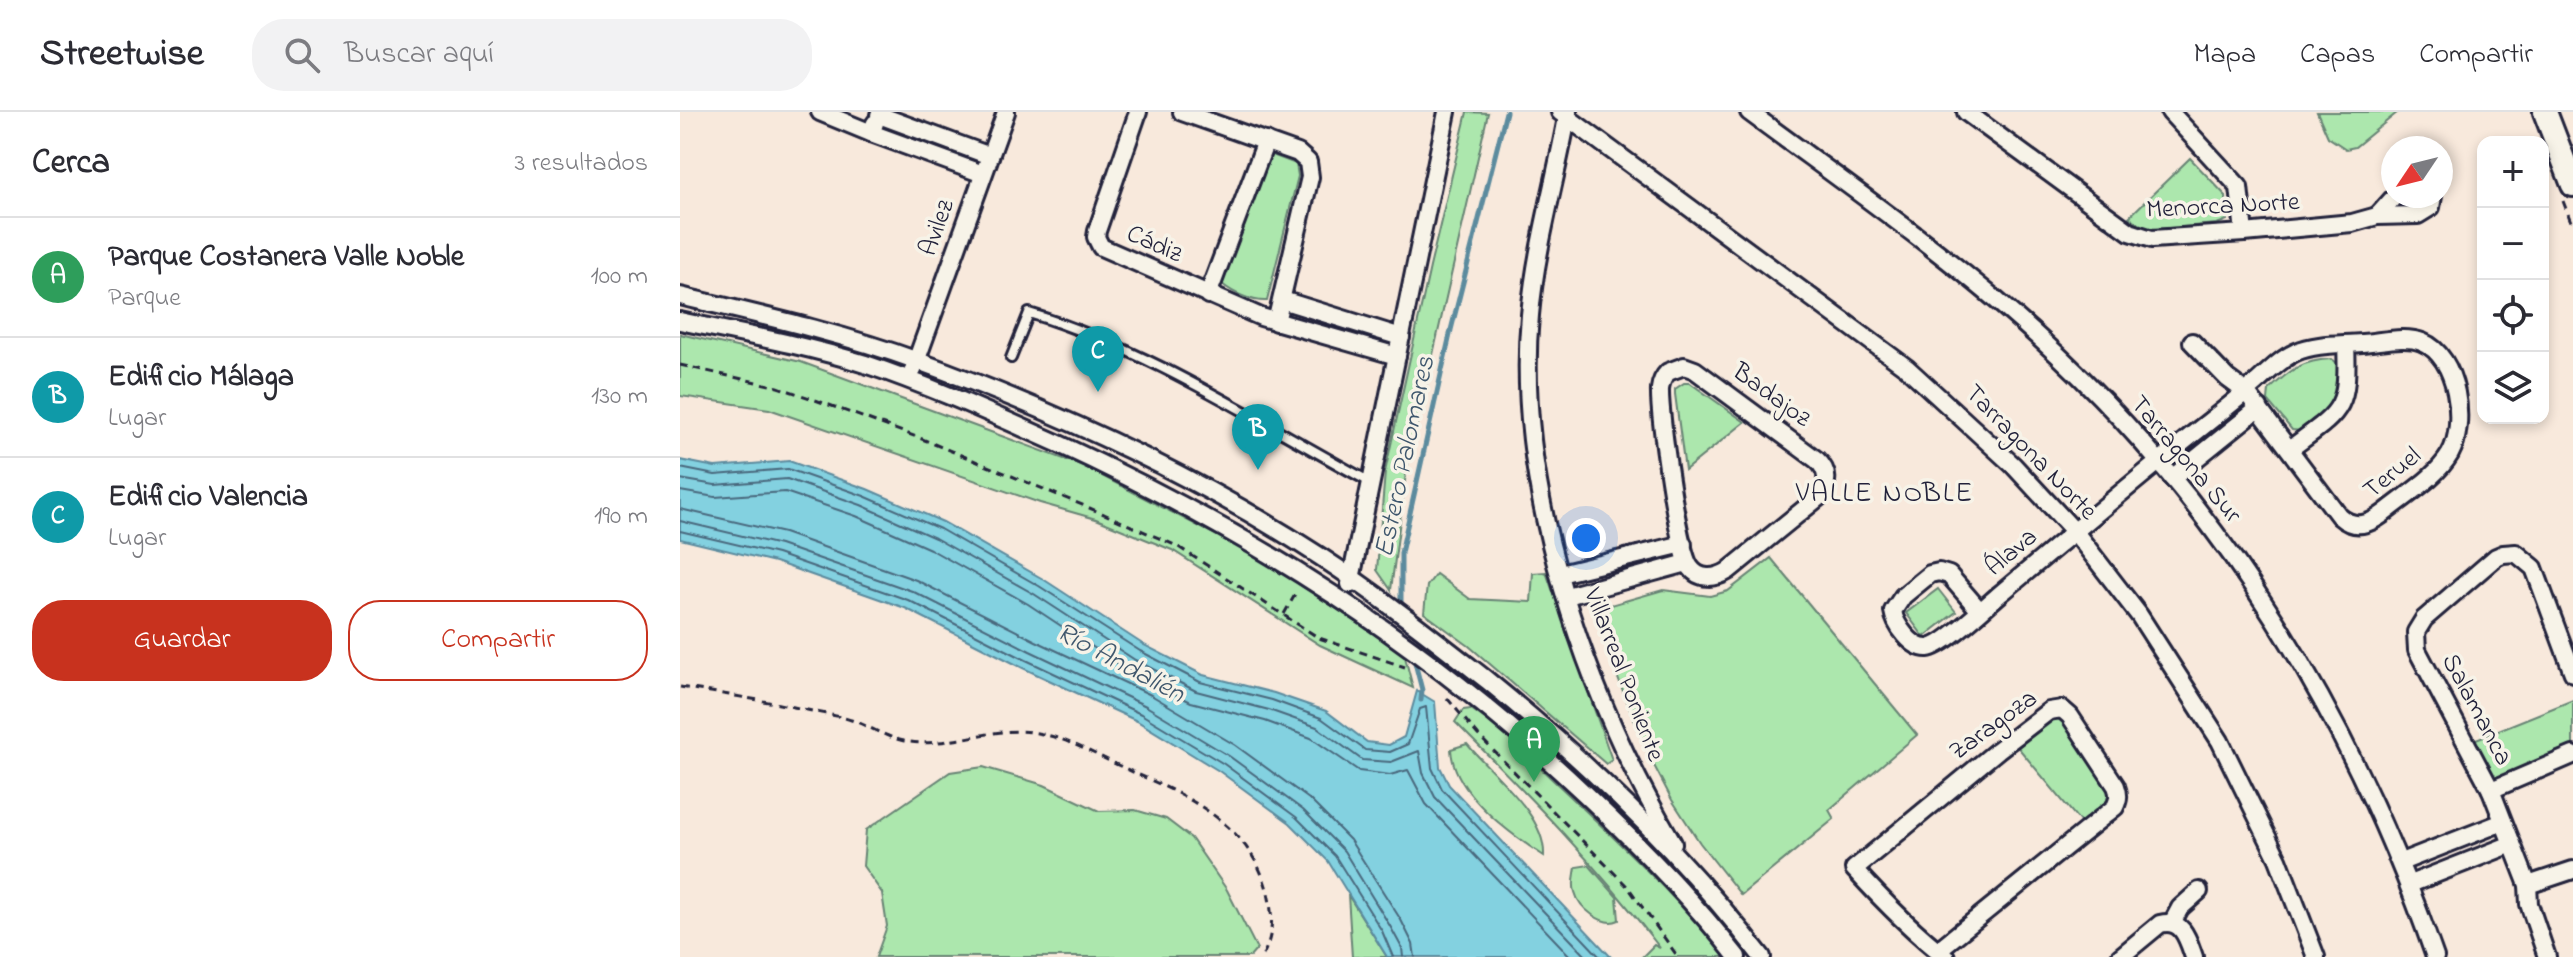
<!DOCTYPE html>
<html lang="es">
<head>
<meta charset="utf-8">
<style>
  :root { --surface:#fff; --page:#f2f2f3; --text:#2b2b33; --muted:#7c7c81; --line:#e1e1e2; --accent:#c8321e }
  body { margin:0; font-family:"Indie Flower",sans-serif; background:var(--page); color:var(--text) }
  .controls { position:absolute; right:24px; top:24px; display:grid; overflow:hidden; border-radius:16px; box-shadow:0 4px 12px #0003 }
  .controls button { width:72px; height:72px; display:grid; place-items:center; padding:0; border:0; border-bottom:2px solid var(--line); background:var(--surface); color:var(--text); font:40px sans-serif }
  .compass { position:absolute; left:1701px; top:24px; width:72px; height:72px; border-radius:50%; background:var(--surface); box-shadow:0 4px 12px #0003; rotate:235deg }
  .you { position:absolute; left:906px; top:426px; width:28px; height:28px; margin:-20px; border:6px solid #fff; border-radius:50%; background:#1a73e8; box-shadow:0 0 0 12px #1a73e833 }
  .badge { display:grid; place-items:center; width:52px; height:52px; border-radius:50%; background:var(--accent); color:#fff; font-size:26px; font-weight:700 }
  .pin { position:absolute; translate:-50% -66px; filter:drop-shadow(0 2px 4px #0008) }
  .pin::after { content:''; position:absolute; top:42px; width:28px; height:24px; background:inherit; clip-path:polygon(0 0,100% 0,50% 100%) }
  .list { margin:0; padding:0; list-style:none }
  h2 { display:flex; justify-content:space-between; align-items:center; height:104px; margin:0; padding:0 32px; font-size:34px }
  h2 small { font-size:26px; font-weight:400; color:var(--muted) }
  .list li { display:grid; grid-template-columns:52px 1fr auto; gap:24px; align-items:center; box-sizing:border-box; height:120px; padding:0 32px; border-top:2px solid var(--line) }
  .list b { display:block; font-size:30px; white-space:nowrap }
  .list p { margin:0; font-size:26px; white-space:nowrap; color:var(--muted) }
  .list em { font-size:26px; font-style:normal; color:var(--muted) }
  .actions { display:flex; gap:16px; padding:24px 32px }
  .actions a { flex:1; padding:18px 0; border:2px solid var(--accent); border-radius:32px; text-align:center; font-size:28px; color:var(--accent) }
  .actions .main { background:var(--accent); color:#fff }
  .icon { flex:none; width:44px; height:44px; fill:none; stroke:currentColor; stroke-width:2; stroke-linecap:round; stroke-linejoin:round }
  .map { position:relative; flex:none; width:1893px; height:845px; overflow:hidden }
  header { display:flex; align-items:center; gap:48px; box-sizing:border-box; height:112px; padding:0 40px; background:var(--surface); border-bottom:2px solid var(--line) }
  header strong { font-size:38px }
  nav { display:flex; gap:44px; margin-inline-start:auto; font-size:28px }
  .search { width:560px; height:72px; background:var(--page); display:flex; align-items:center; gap:20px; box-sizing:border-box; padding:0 28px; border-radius:32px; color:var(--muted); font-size:30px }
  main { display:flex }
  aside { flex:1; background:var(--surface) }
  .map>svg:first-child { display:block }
</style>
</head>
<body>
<header>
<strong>Streetwise</strong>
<div class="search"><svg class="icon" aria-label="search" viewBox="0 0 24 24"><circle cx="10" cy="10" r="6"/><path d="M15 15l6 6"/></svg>Buscar aquí</div>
<nav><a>Mapa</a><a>Capas</a><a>Compartir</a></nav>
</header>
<main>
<aside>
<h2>Cerca<small>3 resultados</small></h2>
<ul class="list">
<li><span class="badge" style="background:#2e9e5b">A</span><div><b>Parque Costanera Valle Noble</b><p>Parque</p></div><em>100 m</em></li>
<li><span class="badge" style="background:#0f9aa8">B</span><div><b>Edificio Málaga</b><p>Lugar</p></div><em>130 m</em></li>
<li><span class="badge" style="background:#0f9aa8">C</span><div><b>Edificio Valencia</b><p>Lugar</p></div><em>190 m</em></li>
</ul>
<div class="actions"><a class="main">Guardar</a><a>Compartir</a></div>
</aside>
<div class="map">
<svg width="1893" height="845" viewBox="0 0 1893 845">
  <rect width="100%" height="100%" fill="#f8e9dc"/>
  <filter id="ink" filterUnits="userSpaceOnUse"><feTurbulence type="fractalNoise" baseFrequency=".0125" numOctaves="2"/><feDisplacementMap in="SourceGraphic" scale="16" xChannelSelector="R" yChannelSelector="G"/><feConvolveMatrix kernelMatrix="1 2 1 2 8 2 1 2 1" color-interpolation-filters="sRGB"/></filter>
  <g filter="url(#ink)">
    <g fill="#ace7ad" stroke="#678474" stroke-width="2">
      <polygon points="787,0 808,1 726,361 711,478 697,458 705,360 750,155"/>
      <polygon points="1637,0 1718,0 1675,35 1666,37 1648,25"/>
      <path d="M587,41l29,11 2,12 -31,125c-15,1 -34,-8 -45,-17z"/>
      <polygon points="1510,46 1546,84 1547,108 1537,112 1466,118 1449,105"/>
      <polygon points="0,222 121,250 403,354 574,443 724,541 733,576 640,533 492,438 416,407 360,391 89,297 0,284"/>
      <path d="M1652,247c9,6 8,12 7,22 -2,24 -18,36 -37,50l-10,-1 -24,-29 1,-11c21,-20 33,-30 63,-31z"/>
      <polygon points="1004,271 1010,271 1065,310 1005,358 995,282 995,277"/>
      <polygon points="1091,446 1237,623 1149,698 1154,707 1061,783 1020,731 992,688 967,640 932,551 921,509 924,500 931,493 983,478 1030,484 1048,479"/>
      <polygon points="866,460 932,648 926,652 789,534 744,501 747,474 756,462 790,487 851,490 853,461"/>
      <polygon points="1258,477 1276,500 1244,525 1226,501"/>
      <polygon points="1893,588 1893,637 1819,667 1812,665 1791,629"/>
      <path d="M791,597l27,19c77,74 159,145 227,229h-83l12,-12 6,3c-64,-84 -131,-152 -205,-226l8,-12z"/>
      <polygon points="1381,603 1429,679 1426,692 1401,711 1336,633 1368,606"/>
      <path d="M787,632c25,30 79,71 77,112 -34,-22 -91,-64 -93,-107z"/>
      <polygon points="303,655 364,673 419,699 455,698 486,707 511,726 547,778 577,837 570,845 196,845 207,814 202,781 183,754 186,718 270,660"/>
      <path d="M909,753l28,32 2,23c-16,8 -40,-12 -44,-28 -3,-8 0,-17 1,-25z"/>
      <polygon points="668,783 707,845 672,845"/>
    </g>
    <polygon fill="#83d1e0" stroke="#5c8b9e" stroke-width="2" points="0,348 35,355 109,349 187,377 263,410 363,467 464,533 523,563 594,581 646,599 687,630 709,633 724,625 737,579 755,590 760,655 769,673 931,845 707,845 648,749 610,711 539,659 457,609 343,556 225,496 95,450 0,427"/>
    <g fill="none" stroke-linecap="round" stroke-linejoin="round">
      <g stroke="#49687d" stroke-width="2">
        <polyline points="0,356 35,363 108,357 184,384 260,417 359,474 460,539 520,570 592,588 641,606 685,638 710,640 728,632 740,597 746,595 752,656 762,677 920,845"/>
        <polyline points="0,367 35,373 107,367 181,393 255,426 354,482 455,548 516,579 589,598 637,615 682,648 711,650 739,639 743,661 755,685 907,845"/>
        <polyline points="0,379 35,385 105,380 176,404 250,437 348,492 449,559 511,590 585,609 631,626 679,659 710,663 728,658 746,692 891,845"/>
        <polyline points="0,397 104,421 236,468 356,529 471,583 555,633 629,687 670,728 721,808 733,832 735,845"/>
        <polyline points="0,409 100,433 232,479 350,539 466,594 549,644 623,698 664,739 710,814 722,836 723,845"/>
        <polyline points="0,419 97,442 228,488 346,548 461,602 544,652 616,705 655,744 702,819 713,845"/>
      </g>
      <g stroke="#5c8b9e" stroke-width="5">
        <polyline points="721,495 721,441 771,218 826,0"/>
        <polyline points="733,543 742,578 741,588"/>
      </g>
      <g stroke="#22223b" stroke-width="14">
        <path id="lane" d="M331,246l18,-45c121,37 230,109 341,169"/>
      </g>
      <g stroke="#22223b" stroke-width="22">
        <g id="street">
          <polyline points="140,0 191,21 195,11"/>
          <polyline points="458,0 417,119 416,125 421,135 581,205 717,244"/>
          <polyline points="502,0 618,41 628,50 630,65 596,210"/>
          <polyline points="880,0 1227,256 1333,353 1395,420 1459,503 1540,629 1598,747 1636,845"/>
          <path d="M888,0c-12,68 -32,134 -38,203 -16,174 56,380 143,528"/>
          <path d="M1069,0c97,72 197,141 286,222 188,169 318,386 400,623"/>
          <polyline points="1286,0 1450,120 1472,127 1564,121 1672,111 1697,104 1738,103 1751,95 1753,84"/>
          <polyline points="1490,0 1559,75 1564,121"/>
          <polyline points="199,3 310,44"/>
          <polyline points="191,21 303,62"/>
          <polyline points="1697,104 1715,84"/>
          <polyline points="528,183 586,29"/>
          <path d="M0,184c80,19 161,37 238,65 140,51 279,115 403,196 58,38 112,81 167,124 101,82 195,174 274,276"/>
          <polyline points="602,188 721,225"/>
          <path d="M0,209c62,13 124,24 185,43 66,22 129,51 192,79 199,92 370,201 529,352 54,51 106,104 151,162"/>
          <path d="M1004,254l11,4 122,90c12,11 12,24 2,37l-91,74c-13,8 -29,9 -38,-4 -12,-17 -31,-153 -30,-178 1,-8 3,-12 8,-17z"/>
          <polyline points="233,258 326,0"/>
          <path d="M1610,337c51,-38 59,-38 56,-105"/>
          <polyline points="1492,366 1579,296"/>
          <polyline points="880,462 1003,432"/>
          <polyline points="670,472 767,0"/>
          <polyline points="887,484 1007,451"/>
          <path d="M1300,499l-31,-36 -10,-3 -9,2 -27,22 -10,15c2,14 19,38 35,37 15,-1 59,-43 72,-54 61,-51 121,-102 182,-151 22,-18 45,-35 67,-54 15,-12 29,-29 47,-37 20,-9 45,-7 66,-9 18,-1 43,-8 60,-1 36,14 45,82 28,112 -13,22 -39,38 -58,53 -17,14 -34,26 -53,9l-93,-124 -19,-14 -35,-36"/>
          <polyline points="1811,678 1893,643"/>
          <polyline points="1721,750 1823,710"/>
          <polyline points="1730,772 1832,732"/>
          <polyline points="1848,773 1893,758"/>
          <polyline points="1492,811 1500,796 1519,779"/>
          <path d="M1258,838l177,-143c4,-8 4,-13 1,-21l-46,-70 -8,-7 -13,2 -51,39 -144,119c29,32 58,62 92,88"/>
          <path d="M1440,845l40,-33c23,-6 28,16 34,33"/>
          <polyline points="1867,845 1849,792 1848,773 1811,678 1737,538 1736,520 1744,507 1816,445 1823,442 1836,441 1854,456 1893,561"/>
        </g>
      </g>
      <g stroke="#22223b" stroke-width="28">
        <polyline id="secondary" points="1865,0 1893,73"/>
      </g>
      <g stroke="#22223b" stroke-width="3" stroke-dasharray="8 6" stroke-linecap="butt">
        <polyline points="1883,89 1893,115"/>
        <polyline points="0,253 98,275 130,286 242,327 424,402 497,434 639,526 725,555"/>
        <polyline points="604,502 616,481"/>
        <path d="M0,575c44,7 88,14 132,24 13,3 29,5 42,10 17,6 31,16 50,20 44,8 83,-14 127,-9 32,4 61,21 91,35 61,28 127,53 146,126 5,23 6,42 -6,64"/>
        <polyline points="767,586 798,623 948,775 998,845"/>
      </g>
      <use href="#lane" stroke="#f7f3e8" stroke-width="8"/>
      <use href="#street" stroke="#f7f3e8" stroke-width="16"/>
      <use href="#secondary" stroke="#f7f3e8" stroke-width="22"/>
    </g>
  </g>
  <g text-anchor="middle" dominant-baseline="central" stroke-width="7" stroke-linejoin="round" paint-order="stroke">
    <g font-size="26" fill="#22223b" stroke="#f7f3e8">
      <text transform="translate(1543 95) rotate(-3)">Menorca Norte</text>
      <text transform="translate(258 116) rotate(-70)">Avilez</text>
      <text transform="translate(474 133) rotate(24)">Cádiz</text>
      <text transform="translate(1091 284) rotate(36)">Badajoz</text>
      <text transform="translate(1350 341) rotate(46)">Tarragona Norte</text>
      <text transform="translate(1505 348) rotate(50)">Tarragona Sur</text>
      <text transform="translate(1713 362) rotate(-39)">Teruel</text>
      <text transform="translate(1332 441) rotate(-40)">Álava</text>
      <text transform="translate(943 563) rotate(69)">Villarreal Poniente</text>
      <text transform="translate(1796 598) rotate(62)">Salamanca</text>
      <text transform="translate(1314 614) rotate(-36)">Zaragoza</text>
    </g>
    <g font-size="28" font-style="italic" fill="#3f576d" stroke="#f7f3e8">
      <text transform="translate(726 345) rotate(-78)">Estero Palomares</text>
      <text transform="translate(440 552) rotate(28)">Río Andalién</text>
    </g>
    <g font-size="28" letter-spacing="2" fill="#22223b" stroke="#f7f3e8">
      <text x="1205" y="382">VALLE NOBLE</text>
    </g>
  </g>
</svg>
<div class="controls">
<button>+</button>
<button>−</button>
<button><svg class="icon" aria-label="locate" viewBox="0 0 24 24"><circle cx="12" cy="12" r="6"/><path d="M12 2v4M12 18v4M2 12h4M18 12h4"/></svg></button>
<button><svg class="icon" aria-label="layers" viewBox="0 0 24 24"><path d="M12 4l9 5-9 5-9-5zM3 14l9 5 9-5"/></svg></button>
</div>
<svg class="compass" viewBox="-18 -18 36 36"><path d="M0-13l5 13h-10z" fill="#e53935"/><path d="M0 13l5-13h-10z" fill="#7c7c81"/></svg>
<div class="you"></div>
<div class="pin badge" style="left:854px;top:670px;background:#2e9e5b">A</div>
<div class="pin badge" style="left:578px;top:358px;background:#0f9aa8">B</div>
<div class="pin badge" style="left:418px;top:280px;background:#0f9aa8">C</div>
</div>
</main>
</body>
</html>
